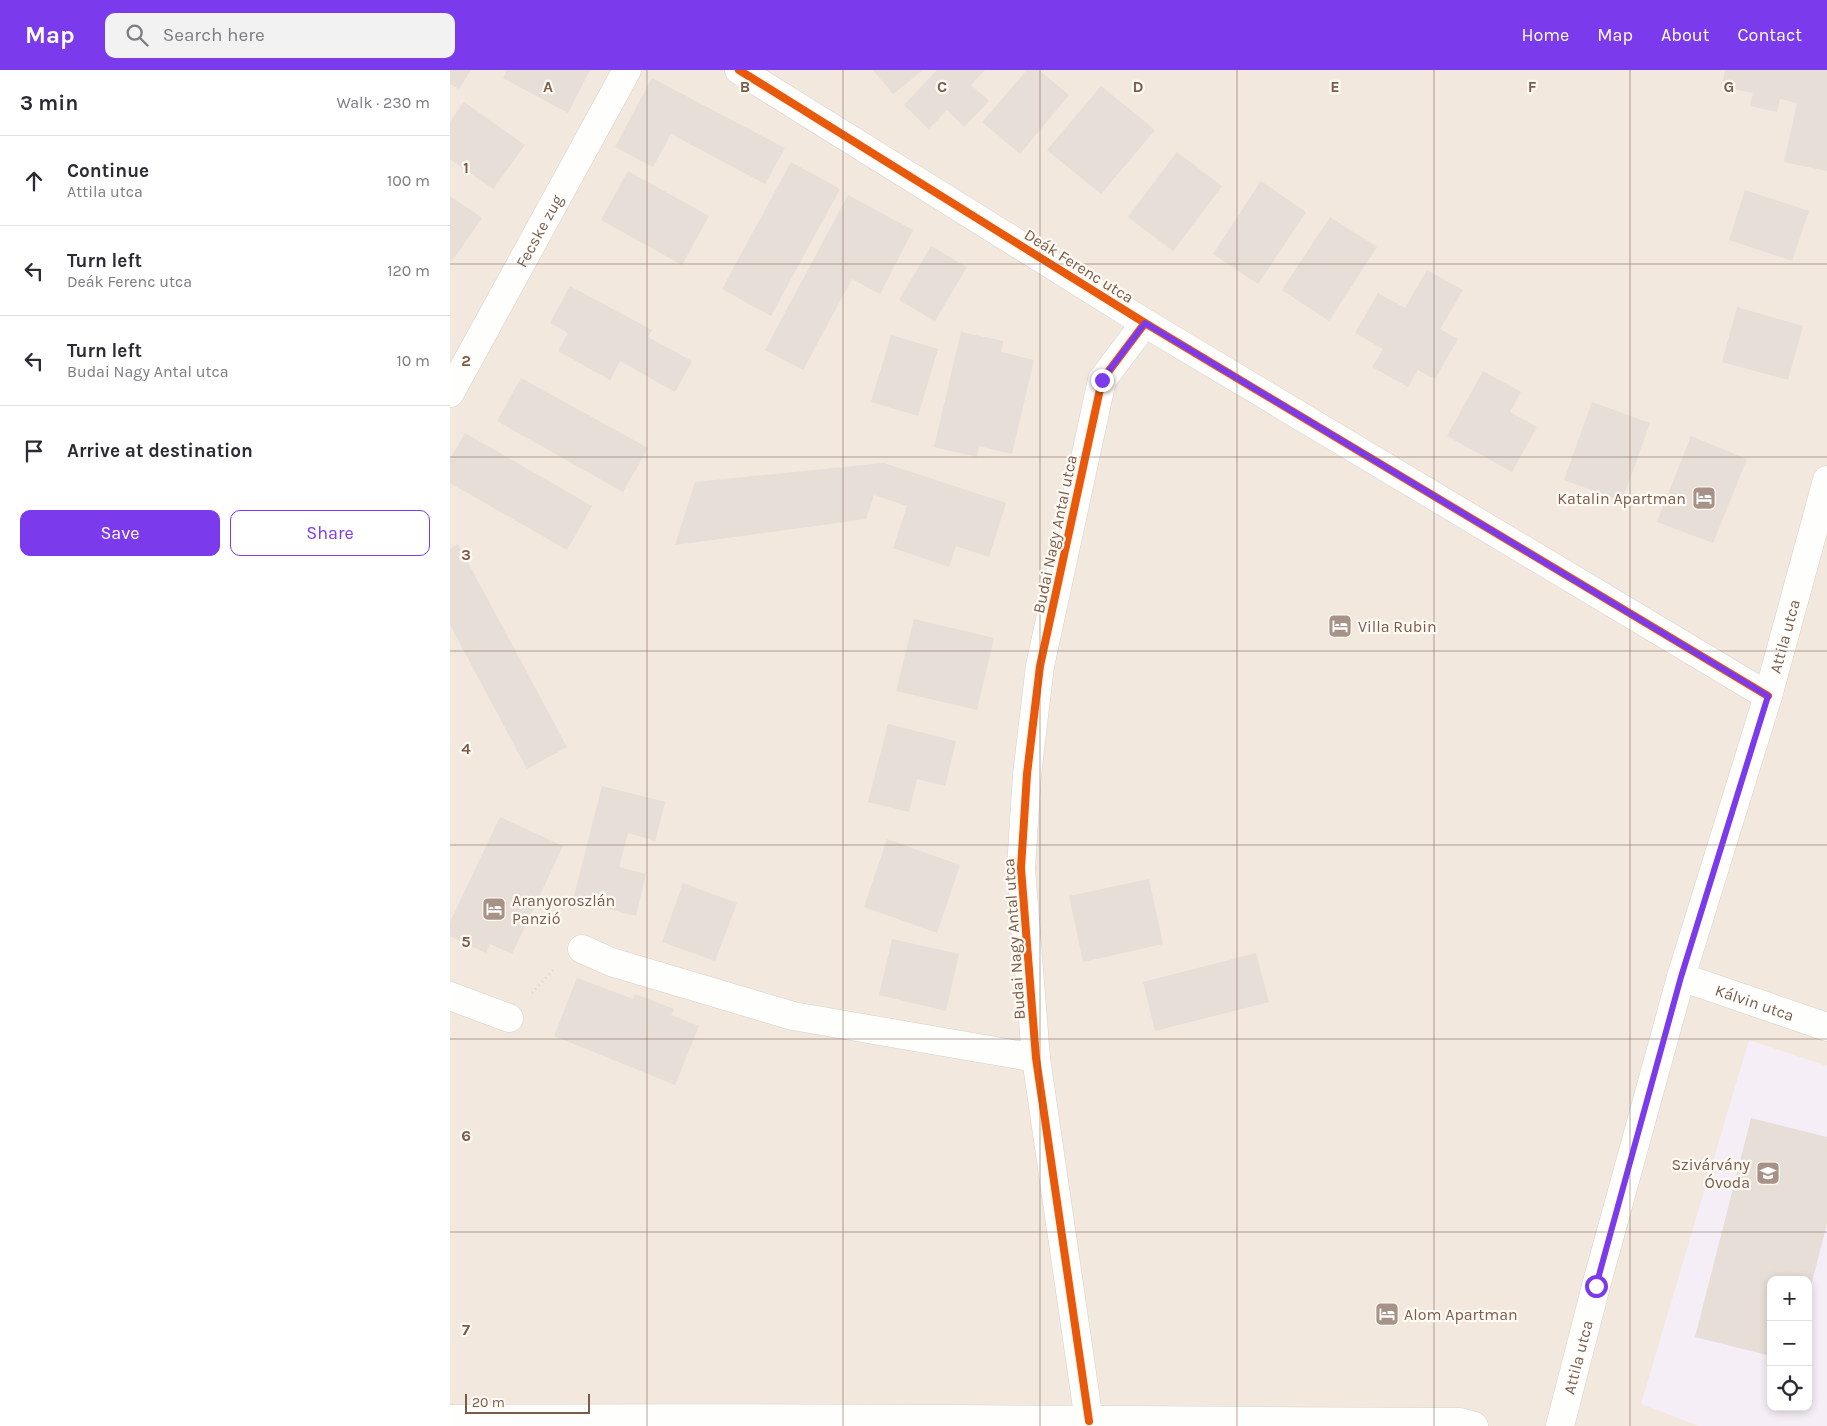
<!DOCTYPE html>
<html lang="en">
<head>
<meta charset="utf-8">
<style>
  :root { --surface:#fff; --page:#f2f2f3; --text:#2b2b33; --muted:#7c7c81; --line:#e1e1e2; --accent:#7c3aed }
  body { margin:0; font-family:Karla,sans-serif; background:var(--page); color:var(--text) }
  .controls { position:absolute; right:15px; bottom:15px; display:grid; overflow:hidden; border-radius:10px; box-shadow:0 2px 8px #0003 }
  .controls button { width:45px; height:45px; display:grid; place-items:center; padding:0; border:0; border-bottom:1px solid var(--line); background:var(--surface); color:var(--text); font:25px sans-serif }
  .scale { position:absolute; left:15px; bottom:12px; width:125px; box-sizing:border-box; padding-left:5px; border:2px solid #7a5c4d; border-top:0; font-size:14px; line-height:18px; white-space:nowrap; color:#7a5c4d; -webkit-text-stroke:4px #fffaf3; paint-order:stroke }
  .stop { position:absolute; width:15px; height:15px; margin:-11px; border:4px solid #7c3aed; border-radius:50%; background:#fff }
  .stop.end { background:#7c3aed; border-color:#fff; box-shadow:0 1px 5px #0008 }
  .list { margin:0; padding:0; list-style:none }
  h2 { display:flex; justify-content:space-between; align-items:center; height:65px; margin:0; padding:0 20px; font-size:21px }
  h2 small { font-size:16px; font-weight:400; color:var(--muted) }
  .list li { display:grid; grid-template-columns:32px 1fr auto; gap:15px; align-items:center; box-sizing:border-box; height:90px; padding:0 20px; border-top:1px solid var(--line) }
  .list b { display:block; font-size:19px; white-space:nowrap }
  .list p { margin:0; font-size:16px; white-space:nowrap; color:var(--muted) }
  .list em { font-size:16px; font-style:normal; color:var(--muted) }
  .actions { display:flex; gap:10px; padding:15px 20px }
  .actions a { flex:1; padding:11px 0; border:1px solid var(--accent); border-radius:10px; text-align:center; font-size:18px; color:var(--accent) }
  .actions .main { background:var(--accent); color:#fff }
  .icon { flex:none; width:28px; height:28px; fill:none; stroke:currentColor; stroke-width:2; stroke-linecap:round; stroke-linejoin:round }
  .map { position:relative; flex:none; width:1377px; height:1356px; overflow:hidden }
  header { display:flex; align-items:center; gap:30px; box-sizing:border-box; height:70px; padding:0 25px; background:var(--accent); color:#fff }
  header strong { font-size:24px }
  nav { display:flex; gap:28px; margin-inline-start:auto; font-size:18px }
  .search { width:350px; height:45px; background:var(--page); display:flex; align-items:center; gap:12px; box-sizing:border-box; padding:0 18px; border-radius:10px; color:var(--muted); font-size:19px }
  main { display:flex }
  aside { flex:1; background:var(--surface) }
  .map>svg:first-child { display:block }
</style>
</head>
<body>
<header>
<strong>Map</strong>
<div class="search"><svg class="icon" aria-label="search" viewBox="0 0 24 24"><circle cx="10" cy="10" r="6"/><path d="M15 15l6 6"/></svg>Search here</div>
<nav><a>Home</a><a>Map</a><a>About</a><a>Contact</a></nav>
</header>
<main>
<aside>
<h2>3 min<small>Walk · 230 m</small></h2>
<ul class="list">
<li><svg class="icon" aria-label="ahead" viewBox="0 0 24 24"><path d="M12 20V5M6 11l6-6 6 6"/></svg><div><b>Continue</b><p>Attila utca</p></div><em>100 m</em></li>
<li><svg class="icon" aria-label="left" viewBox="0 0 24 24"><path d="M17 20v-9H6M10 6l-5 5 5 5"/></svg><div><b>Turn left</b><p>Deák Ferenc utca</p></div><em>120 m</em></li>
<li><svg class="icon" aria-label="left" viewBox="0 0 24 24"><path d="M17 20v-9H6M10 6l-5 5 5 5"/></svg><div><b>Turn left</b><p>Budai Nagy Antal utca</p></div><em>10 m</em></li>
<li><svg class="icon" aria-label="arrive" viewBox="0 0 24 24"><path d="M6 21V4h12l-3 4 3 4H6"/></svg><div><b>Arrive at destination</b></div></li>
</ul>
<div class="actions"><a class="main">Save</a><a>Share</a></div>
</aside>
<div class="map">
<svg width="1377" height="1356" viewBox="0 0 1377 1356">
  <rect width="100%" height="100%" fill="#f9f5f0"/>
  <path fill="#f2e8de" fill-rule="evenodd" d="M0,0h1377v1356h-1377zM1321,1210h37v127h-37z"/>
  <path fill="#f6eef6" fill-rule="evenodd" d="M1299,970l78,26v360h-128l-58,-22zM1321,1210h37v127h-37z"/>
  <g fill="#e6ded7">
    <polygon points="0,0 21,0 9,19 0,14"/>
    <polygon points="57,0 140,0 118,43 53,8"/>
    <polygon points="423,0 473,0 443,24"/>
    <polygon points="487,0 535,0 521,15 539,31 514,57 497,40 479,59 454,35"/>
    <polygon points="577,0 589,0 619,25 570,84 532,52"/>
    <polygon points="1275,0 1377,0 1377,101 1334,92 1347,33 1330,29 1327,42 1300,36 1303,23 1272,17"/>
    <polygon points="202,8 335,78 315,114 221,64 203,97 165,77"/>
    <polygon points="651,16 705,60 651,124 597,80"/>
    <polygon points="14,32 75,75 43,119 0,89 0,52"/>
    <polygon points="727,82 772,116 723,181 678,147"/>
    <polygon points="341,92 390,119 321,246 272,219"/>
    <polygon points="178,101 259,146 232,195 151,150"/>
    <polygon points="811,111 856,142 808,214 763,184"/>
    <polygon points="1295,120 1359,141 1342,191 1279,170"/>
    <polygon points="398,125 463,160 430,224 402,209 353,300 315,280"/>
    <polygon points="0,126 32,148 2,191 0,189"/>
    <polygon points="880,147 927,177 879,251 832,220"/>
    <polygon points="481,176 517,197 485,251 449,230"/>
    <polygon points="977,200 1013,220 990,259 1008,269 985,309 968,300 958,317 922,297 933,279 905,263 928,223 955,238"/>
    <polygon points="120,216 202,260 198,267 242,291 225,322 170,291 160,310 108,281 118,263 100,253"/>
    <polygon points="1287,237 1353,256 1338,310 1272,292"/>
    <polygon points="511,262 553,271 551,282 584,290 562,384 529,376 527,387 484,377"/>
    <polygon points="441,265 488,279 468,346 421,332"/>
    <polygon points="1033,301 1071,322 1060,342 1087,357 1062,402 997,366"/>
    <polygon points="71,308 198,378 173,422 47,351"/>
    <polygon points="1142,332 1200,353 1172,431 1114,410"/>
    <polygon points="15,363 142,436 117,480 0,413 0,389"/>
    <polygon points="1241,366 1297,389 1263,473 1207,452"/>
    <polygon points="434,393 556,433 539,487 506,476 499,497 443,478 457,436 424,425 416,449 225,475 245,412"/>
    <polygon points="8,474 117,677 77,699 0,555 0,479"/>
    <polygon points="464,549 544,568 527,640 446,621"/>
    <polygon points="438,654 506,671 495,716 467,709 459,742 418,732"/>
    <polygon points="152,716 215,732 205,771 178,763 169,797 196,804 186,846 123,830"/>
    <polygon points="50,747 113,776 62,884 40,874 36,883 0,866 0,852"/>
    <polygon points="437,769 510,795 487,863 414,837"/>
    <polygon points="699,809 713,874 633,892 619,826"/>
    <polygon points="233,813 287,833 265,891 212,872"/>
    <polygon points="442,869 509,884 496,941 429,925"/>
    <polygon points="806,883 819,932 705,961 693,912"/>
    <polygon points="127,908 183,929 185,924 224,939 221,945 249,956 225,1015 104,966"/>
    <polygon points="1301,1048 1377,1067 1377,1154 1359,1224 1358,1210 1321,1210 1321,1286 1245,1267"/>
  </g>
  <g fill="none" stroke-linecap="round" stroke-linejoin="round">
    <g stroke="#d7d1cb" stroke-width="29">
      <g id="minor">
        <polyline points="289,0 695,253 1318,626"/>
        <path id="s1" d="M0,323l177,-323"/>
        <polyline points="132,879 161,892 343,946 586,988"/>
        <path id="s2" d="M1231,907l146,50"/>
        <polyline points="0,926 59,948"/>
        <path d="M0,1349c337,-3 674,2 1010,3l14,4"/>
        <polyline points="639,1351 586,988 571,798 577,704 590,596 652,310 695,253"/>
        <path id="s3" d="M1110,1356l36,-140 85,-309 87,-281 59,-216"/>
      </g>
    </g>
    <polyline stroke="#dcd5d0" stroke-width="3" stroke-dasharray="1 4" stroke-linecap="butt" points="82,923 103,900"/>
    <use href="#minor" stroke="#fefefd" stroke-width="28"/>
    <g stroke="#fffaf3" stroke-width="11">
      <g id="cycleway">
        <polyline points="289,0 695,253 1318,626"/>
        <polyline points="639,1351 586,988 571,798 577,704 590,596 652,310 695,253"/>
      </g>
    </g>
    <use href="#cycleway" stroke="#e8590c" stroke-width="8"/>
  </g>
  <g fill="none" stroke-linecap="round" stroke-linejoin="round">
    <polyline stroke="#7c3aed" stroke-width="6" points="652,310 695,253 1318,626 1231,907 1146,1216"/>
  </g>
  <path fill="none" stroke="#7a5c4d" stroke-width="1" stroke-opacity="0.55" d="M197,0v1356M393,0v1356M590,0v1356M787,0v1356M984,0v1356M1180,0v1356M0,194h1377M0,387h1377M0,581h1377M0,775h1377M0,969h1377M0,1162h1377"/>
  <defs>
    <g id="hotel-square" transform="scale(1.25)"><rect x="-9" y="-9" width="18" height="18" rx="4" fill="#a69286" stroke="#fffaf3"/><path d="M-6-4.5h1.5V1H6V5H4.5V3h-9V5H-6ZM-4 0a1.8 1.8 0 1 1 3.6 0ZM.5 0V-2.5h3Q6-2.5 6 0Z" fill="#fff"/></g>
    <g id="school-square" transform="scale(1.25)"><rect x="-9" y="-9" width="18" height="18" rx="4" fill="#a69286" stroke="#fffaf3"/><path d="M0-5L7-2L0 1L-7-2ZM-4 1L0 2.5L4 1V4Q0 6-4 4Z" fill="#fff"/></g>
  </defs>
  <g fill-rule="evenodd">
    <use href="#hotel-square" x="1254" y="428"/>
    <use href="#hotel-square" x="890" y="556"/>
    <use href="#hotel-square" x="44" y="839"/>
    <use href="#school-square" x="1318" y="1103"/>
    <use href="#hotel-square" x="937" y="1244"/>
  </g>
  <g text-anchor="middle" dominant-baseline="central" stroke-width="4.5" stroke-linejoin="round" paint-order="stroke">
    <g font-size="16" fill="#7a5c4d" stroke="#fffaf3">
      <text stroke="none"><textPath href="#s1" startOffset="185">Fecske zug</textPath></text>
      <text transform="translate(629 196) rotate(32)">Deák Ferenc utca</text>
      <text transform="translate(605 464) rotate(-78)">Budai Nagy Antal utca</text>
      <text stroke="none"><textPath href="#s3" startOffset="821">Attila utca</textPath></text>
      <text transform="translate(564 869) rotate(-94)">Budai Nagy Antal utca</text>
      <text stroke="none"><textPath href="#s2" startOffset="78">Kálvin utca</textPath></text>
      <text stroke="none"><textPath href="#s3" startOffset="71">Attila utca</textPath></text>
    </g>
    <g font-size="16" fill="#7a5c4d" stroke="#fffaf3" text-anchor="start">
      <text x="1236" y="428" text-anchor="end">Katalin Apartman</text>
      <text x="908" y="556">Villa Rubin</text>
      <text x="62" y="830">Aranyoroszlán<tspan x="62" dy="18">Panzió</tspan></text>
      <text x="1300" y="1094" text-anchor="end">Szivárvány<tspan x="1300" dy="18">Óvoda</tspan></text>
      <text x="954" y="1244">Alom Apartman</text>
    </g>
  </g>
  <g font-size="16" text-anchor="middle" font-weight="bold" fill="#7a5c4d" stroke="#fffaf3" stroke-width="4.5" stroke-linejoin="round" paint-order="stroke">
    <text x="98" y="22">A</text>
    <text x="295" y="22">B</text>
    <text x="492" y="22">C</text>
    <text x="688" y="22">D</text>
    <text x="885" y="22">E</text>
    <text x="1082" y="22">F</text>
    <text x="1279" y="22">G</text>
    <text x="16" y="103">1</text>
    <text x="16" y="296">2</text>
    <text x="16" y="490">3</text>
    <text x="16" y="684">4</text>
    <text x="16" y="877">5</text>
    <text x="16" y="1071">6</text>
    <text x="16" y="1265">7</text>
  </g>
</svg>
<div class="controls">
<button>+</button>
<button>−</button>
<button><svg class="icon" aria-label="locate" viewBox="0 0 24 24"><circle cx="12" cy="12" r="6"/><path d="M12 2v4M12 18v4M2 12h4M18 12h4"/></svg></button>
</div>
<div class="scale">20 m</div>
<div class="stop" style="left:1146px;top:1216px"></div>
<div class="stop end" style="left:652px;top:310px"></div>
</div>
</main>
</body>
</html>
